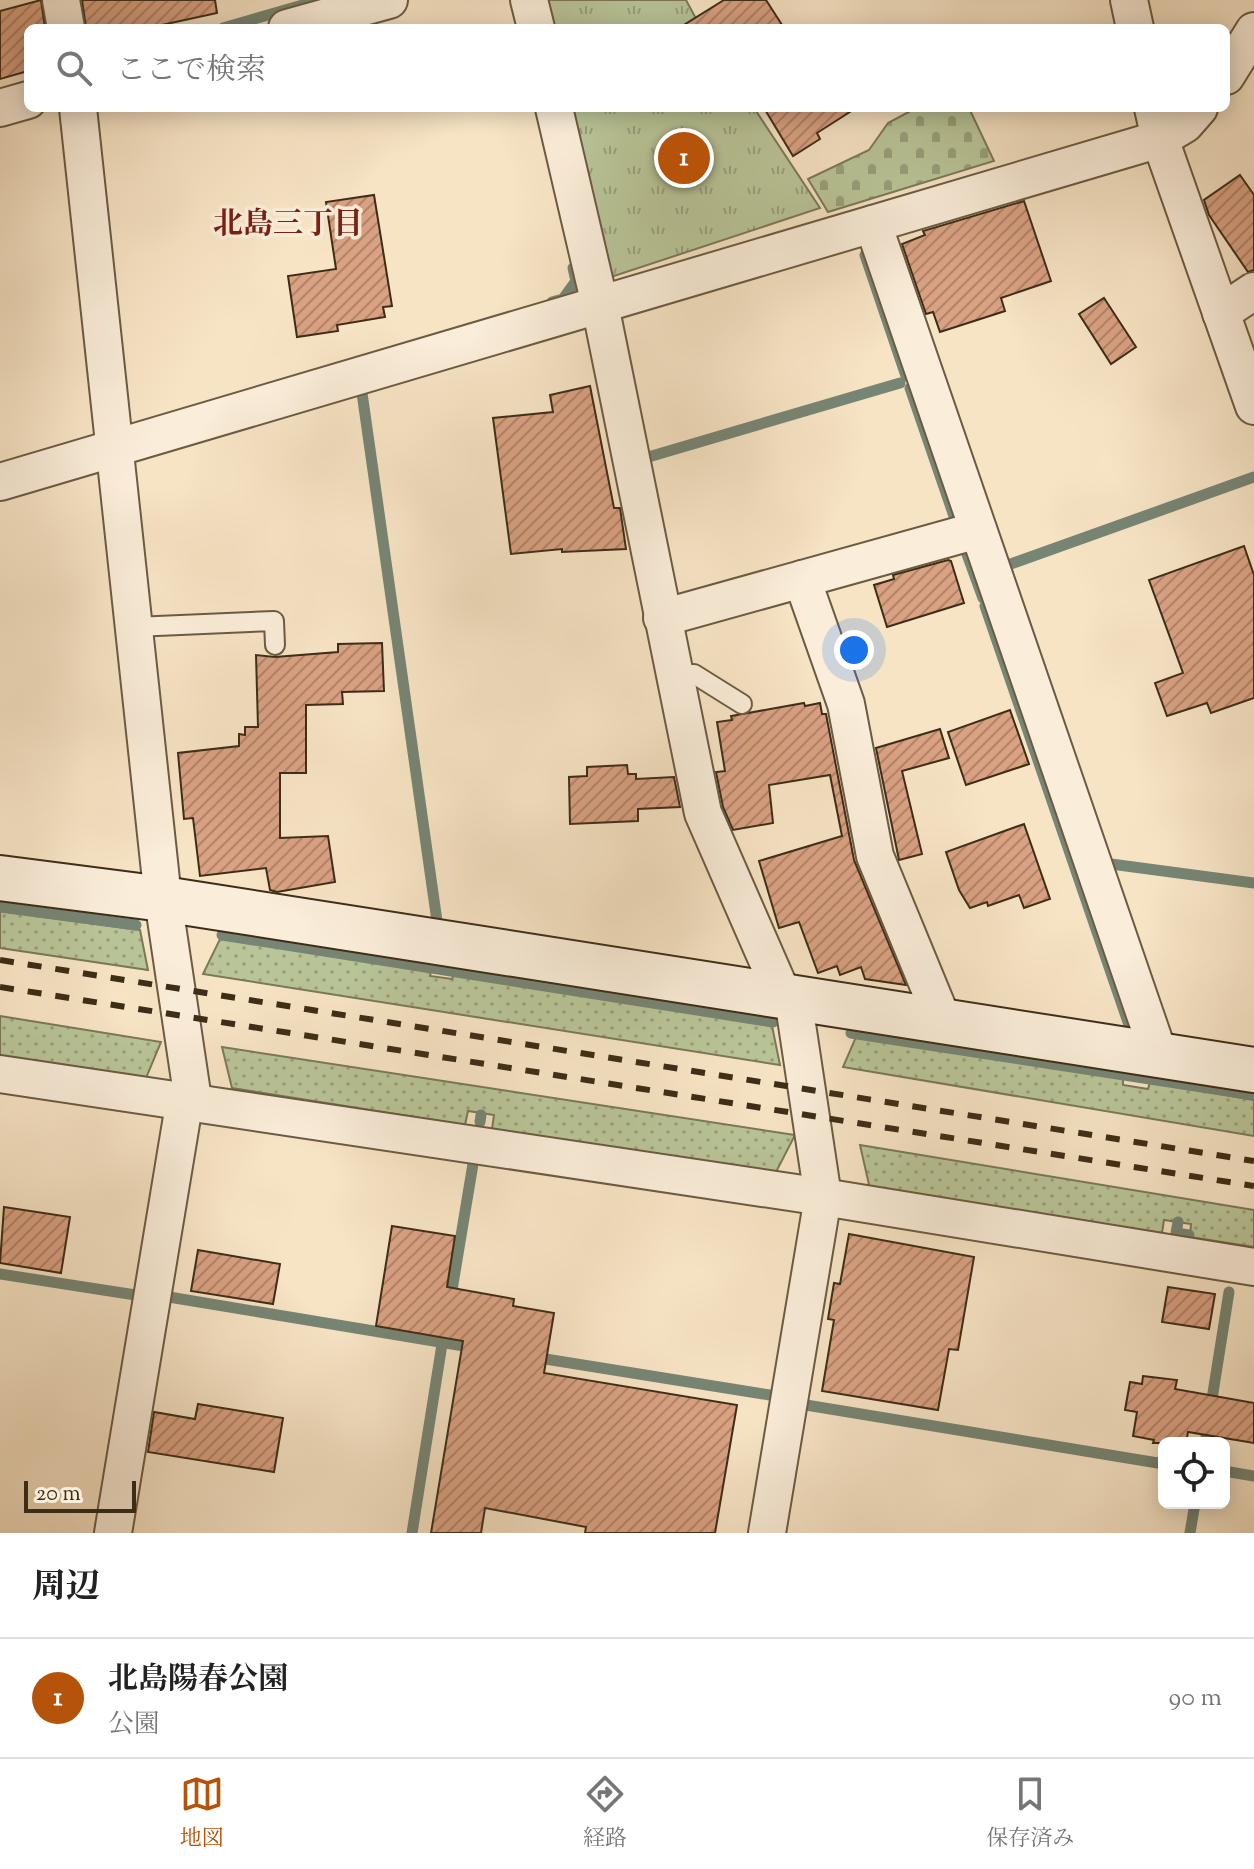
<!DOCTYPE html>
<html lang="ja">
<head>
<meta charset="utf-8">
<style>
  :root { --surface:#fff; --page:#f6f6f6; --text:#222; --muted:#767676; --line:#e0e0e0; --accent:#b45309 }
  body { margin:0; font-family:"Sorts Mill Goudy","Noto Serif JP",serif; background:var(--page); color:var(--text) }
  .controls { position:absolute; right:24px; bottom:24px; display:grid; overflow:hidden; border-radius:12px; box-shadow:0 4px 20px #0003 }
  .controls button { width:72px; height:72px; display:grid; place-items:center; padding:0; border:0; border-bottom:2px solid var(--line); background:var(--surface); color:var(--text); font:40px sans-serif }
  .scale { position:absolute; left:24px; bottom:20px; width:112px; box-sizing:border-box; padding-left:8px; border:4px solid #3d2d17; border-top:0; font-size:22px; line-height:28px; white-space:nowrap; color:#3d2d17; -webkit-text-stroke:6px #faedd9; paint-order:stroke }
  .you { position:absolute; left:854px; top:650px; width:28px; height:28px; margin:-20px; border:6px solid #fff; border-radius:50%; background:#1a73e8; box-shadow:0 0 0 12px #1a73e833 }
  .badge { display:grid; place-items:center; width:52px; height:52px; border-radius:50%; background:var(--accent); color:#fff; font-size:26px; font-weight:700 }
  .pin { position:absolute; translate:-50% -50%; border:4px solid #fff; box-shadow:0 2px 8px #0006 }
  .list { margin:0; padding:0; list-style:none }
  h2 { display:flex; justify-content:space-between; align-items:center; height:104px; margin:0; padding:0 32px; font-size:34px }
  h2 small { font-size:26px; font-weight:400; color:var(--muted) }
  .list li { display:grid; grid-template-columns:52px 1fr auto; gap:24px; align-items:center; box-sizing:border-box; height:120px; padding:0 32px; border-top:2px solid var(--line) }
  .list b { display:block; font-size:30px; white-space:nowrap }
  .list p { margin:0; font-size:26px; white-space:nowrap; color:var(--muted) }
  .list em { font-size:26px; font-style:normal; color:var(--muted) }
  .icon { flex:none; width:44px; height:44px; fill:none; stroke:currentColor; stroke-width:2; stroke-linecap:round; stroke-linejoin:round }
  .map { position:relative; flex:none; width:1254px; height:1533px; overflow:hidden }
  .search { position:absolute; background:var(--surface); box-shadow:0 4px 20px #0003; left:24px; right:24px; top:24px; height:88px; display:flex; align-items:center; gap:20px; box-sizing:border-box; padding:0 28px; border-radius:12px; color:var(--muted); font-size:30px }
  .sheet { height:224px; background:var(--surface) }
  nav { display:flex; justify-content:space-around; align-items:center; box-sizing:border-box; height:112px; border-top:2px solid var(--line); background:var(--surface); font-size:22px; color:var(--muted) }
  nav a { display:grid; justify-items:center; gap:4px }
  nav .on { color:var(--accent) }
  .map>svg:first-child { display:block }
</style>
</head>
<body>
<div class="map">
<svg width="1254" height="1533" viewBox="0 0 1254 1533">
  <defs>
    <pattern id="grass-dots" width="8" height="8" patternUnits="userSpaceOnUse" patternTransform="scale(2)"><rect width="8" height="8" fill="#b9c598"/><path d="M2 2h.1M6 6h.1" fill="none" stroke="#98a07b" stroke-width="1.8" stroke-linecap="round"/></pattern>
    <pattern id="cemetery-stones" width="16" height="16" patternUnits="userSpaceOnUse" patternTransform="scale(2)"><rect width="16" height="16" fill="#b9c598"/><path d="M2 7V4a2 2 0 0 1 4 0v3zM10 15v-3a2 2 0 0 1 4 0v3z" fill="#98a07b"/></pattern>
    <pattern id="park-tufts" width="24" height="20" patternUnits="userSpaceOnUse" patternTransform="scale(2)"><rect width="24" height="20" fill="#b9c598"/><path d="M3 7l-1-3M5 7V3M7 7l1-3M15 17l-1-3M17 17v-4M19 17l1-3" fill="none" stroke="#98a07b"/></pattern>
    <pattern id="building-hatch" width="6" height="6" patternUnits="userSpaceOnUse" patternTransform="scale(2)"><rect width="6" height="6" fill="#daa182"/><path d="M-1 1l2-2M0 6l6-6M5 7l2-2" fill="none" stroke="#b28469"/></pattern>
  </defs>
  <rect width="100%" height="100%" fill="#f7e4c5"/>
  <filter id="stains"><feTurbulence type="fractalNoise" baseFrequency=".0025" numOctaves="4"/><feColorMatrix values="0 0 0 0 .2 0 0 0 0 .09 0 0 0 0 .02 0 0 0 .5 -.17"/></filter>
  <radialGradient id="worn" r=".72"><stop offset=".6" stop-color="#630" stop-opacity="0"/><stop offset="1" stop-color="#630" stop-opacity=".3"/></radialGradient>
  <g fill="url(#grass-dots)" stroke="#7b7958" stroke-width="2">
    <polygon points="0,911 140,930 148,970 0,948"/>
    <polygon points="221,937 431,971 430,976 452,979 454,974 772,1026 780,1065 203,974"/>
    <polygon points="0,1016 161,1042 144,1083 0,1059"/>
    <polygon points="856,1037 1123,1078 1123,1085 1148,1089 1150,1082 1254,1100 1254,1136 843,1067"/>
    <polygon points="222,1047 795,1135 775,1174 492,1129 494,1115 468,1111 465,1125 232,1088"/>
    <polygon points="860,1145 1254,1210 1254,1247 1190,1237 1191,1224 1164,1220 1162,1233 870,1189"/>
  </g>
  <polygon fill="url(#cemetery-stones)" stroke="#7b7958" stroke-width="2" points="916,108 969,108 994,161 828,212 808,179 869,150 888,123"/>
  <g fill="url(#park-tufts)" stroke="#7b7958" stroke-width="2">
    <polygon points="546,0 686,0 701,28 552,28"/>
    <polygon points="570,108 754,108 820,208 608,278"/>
  </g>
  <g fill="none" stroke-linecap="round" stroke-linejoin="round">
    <g stroke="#778574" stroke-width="11">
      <polyline points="223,28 320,0"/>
      <polyline points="865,255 906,376"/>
      <polyline points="552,302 563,299 576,281 573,268"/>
      <polyline points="910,388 956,522"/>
      <polyline points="362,393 437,921"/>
      <polyline points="645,458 900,383"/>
      <polyline points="964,546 983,598"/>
      <polyline points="1005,566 1254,477"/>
      <polyline points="985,606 1129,1025"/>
      <polyline points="1111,864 1254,883"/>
      <polyline points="0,907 136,925"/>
      <polyline points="222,935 773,1022"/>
      <polyline points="851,1033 1254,1095"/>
      <polyline points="480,1122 481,1115"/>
      <polyline points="1178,1222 1176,1233 1189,1235"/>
      <polyline points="0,1274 142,1296"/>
      <polyline points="169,1297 476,1348"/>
      <polyline points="450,1302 473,1164"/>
      <polyline points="533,1357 776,1396"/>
      <polyline points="806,1405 1164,1464"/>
      <polyline points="1205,1443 1229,1292"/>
      <polyline points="1224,1471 1254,1476"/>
      <polyline points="412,1533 443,1338"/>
      <polyline points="1190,1533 1195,1503"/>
    </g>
  </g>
  <g fill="url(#building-hatch)" stroke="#3d2d17" stroke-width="2">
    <polygon points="41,0 45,28 28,28 28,71 0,79 0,11"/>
    <polygon points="82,0 215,0 217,13 148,28 86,28"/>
    <polygon points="724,0 766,0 784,28 679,28"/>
    <polygon points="764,108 856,108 817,133 820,139 793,156"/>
    <polygon points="1240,175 1254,195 1254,270 1248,272 1209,215 1204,200"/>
    <polygon points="374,195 392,306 383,307 385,317 337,325 338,331 297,337 288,276 336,269 326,202"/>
    <polygon points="1024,201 1051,281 1001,298 1005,311 940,332 933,312 926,314 902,244 925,235 923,231"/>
    <polygon points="1104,298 1136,347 1111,364 1079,314"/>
    <polygon points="590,386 614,508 620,508 626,549 562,552 562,549 511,554 493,418 553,412 550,395"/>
    <polygon points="1244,546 1254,575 1254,698 1211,713 1207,703 1167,716 1155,683 1183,673 1149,580"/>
    <polygon points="948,560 951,561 964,603 887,627 874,585 894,579 893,575"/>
    <polygon points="382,643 384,691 342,692 343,704 306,705 306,773 280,773 280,838 328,836 335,882 277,892 270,890 266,868 200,876 193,818 184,819 178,753 239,746 239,734 245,735 245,727 258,727 256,655 275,657 338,652 338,644"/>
    <polygon points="804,703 805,706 820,703 822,714 826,714 854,860 906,985 865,979 861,967 840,975 837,966 818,973 799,922 779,928 759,861 842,836 830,775 769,785 773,823 733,830 723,807 716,772 725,771 717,722 732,720 731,716"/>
    <polygon points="1010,710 1029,764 966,785 948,732"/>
    <polygon points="940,729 949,758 902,771 922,854 899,860 876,748"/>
    <polygon points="627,765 628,774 636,774 636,779 674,777 680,807 638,809 638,821 570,824 569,777 587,776 587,767"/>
    <polygon points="1024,824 1050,899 1024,908 1019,895 988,906 987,902 970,908 959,890 946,852"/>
    <polygon points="4,1207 70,1217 61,1273 0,1263"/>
    <polygon points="392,1226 455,1236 447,1287 514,1299 513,1306 554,1313 544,1373 737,1405 715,1533 585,1533 586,1527 485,1508 481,1533 431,1533 463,1341 376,1326"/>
    <polygon points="849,1234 974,1257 958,1350 949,1349 938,1410 822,1391 834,1320 828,1319 834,1283 840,1284"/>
    <polygon points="198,1250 280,1264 273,1304 191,1291"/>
    <polygon points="1168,1287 1215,1294 1209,1329 1162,1322"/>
    <polygon points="1143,1376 1177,1380 1175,1389 1254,1403 1254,1443 1188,1432 1186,1443 1153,1443 1154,1440 1133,1436 1137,1412 1125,1410 1130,1382 1142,1384"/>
    <polygon points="198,1404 283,1418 274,1472 148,1452 154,1412 195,1419"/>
  </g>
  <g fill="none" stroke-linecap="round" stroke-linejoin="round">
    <g stroke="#6c5b42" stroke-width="22">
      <g id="lane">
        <polyline points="134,627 274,621 275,645"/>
        <polyline points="675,677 694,674 742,704"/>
      </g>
    </g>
    <g stroke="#6c5b42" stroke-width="40">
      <g id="street">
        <polyline points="61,0 66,28"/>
        <polyline points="529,0 536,28"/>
        <polyline points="1129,0 1135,28"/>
        <polyline points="287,28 389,0"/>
        <polyline points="1226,76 1254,31"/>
        <polyline points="0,108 28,100"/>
        <polyline points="78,108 163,899 193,1100"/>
        <polyline points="554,108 600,305 703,813 783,996"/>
        <polyline points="1153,108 1160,139 1254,406"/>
        <polyline points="873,224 1159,1055"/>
        <polyline points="1221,313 1254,291"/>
        <polyline points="0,482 1160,139 1185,124 1199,108"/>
        <polyline points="802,579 846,704 875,856 943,1021"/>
        <polyline points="662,618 978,530"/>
        <polyline points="0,1074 823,1197 1254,1267"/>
        <polyline points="113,1533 185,1099"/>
        <polyline points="767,1533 823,1197 793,998"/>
      </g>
    </g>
    <g stroke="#3d2d17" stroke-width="48">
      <polyline id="secondary" points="0,878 163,899 1254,1070"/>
    </g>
    <use href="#lane" stroke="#faedd9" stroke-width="18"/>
    <use href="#street" stroke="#faedd9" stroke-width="36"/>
    <use href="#secondary" stroke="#faedd9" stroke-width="44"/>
    <g stroke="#3d2d17" stroke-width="6" stroke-dasharray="14 14" stroke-linecap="butt">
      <polyline points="0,960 1254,1161"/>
      <polyline points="0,987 1254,1186"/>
    </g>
  </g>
  <g text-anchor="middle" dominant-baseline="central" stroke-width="7" stroke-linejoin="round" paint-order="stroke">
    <g font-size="30" font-weight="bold" fill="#7a1f14" stroke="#faedd9">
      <text x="288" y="225">北島三丁目</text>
    </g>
  </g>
  <rect width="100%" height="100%" filter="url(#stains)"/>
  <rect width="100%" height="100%" fill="url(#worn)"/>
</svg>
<div class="controls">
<button><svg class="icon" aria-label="locate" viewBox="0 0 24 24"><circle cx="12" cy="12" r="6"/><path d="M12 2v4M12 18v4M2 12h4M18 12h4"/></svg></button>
</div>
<div class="scale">20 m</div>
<div class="you"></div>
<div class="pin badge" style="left:684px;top:158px">1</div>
<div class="search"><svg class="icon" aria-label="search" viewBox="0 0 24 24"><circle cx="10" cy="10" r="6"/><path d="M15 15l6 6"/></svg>ここで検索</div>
</div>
<section class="sheet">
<h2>周辺<small></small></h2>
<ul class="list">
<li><span class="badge">1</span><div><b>北島陽春公園</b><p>公園</p></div><em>90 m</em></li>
</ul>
</section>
<nav>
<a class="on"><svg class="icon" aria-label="map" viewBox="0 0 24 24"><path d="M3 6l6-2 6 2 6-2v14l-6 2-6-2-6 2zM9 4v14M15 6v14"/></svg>地図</a>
<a><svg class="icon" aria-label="directions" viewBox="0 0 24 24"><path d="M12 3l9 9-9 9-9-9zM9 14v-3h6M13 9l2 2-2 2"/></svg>経路</a>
<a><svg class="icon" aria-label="saved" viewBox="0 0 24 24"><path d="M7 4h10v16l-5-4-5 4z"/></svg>保存済み</a>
</nav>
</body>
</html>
